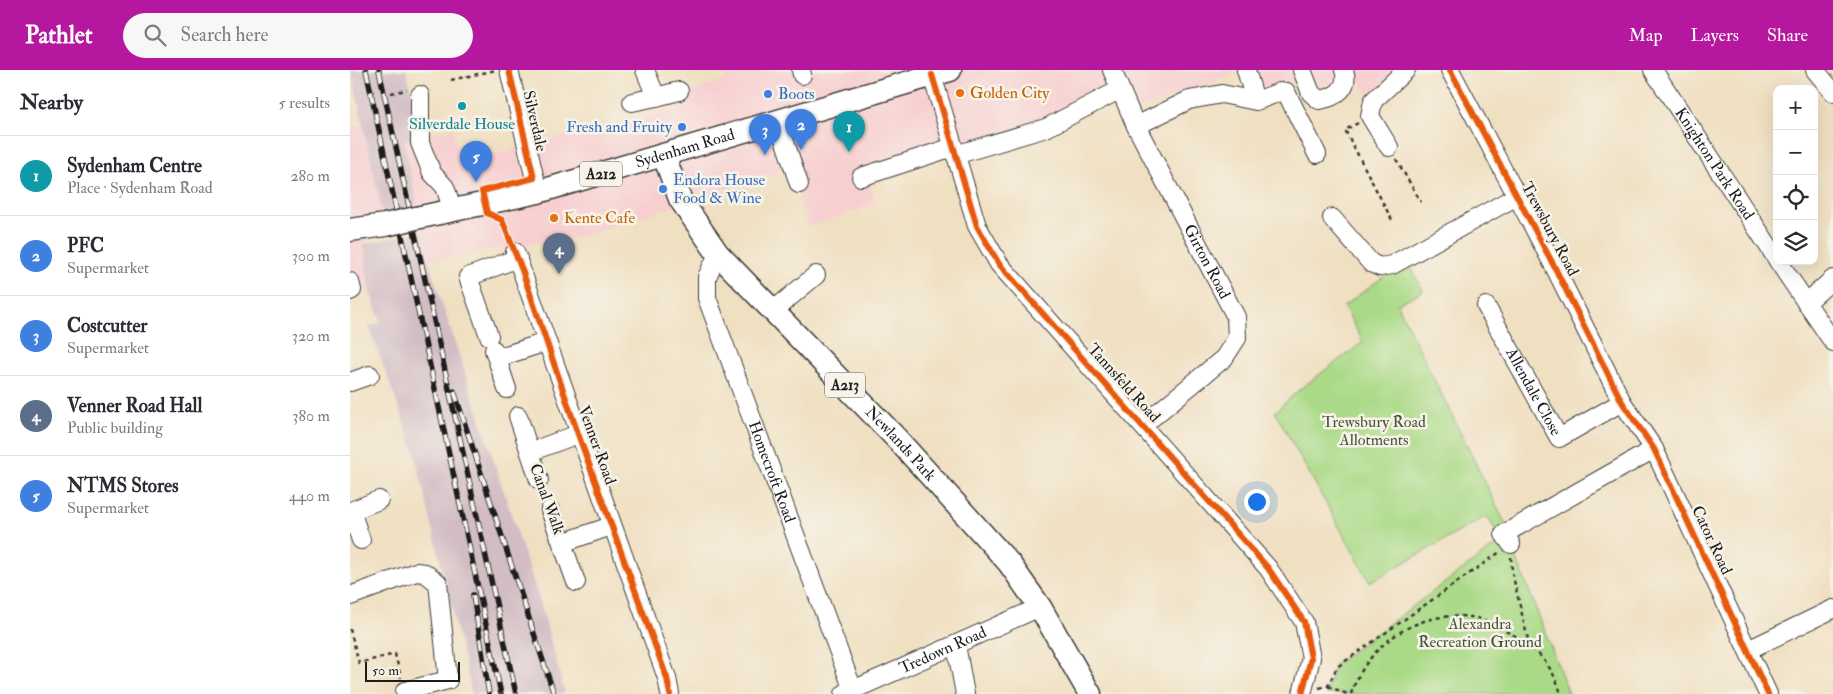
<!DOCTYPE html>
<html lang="en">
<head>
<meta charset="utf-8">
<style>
  :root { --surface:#fff; --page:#f7f7f7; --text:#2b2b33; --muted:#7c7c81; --line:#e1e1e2; --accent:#b5179e }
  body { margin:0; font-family:"IM FELL Double Pica",serif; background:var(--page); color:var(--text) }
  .controls { position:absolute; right:15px; top:15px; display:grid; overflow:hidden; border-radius:10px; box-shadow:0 5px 20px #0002 }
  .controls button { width:45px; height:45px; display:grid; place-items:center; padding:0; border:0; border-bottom:1px solid var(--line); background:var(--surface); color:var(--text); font:25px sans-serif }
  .scale { position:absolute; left:15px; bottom:12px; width:95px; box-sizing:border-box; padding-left:5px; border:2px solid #1c1c1c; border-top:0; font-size:14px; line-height:18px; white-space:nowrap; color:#1c1c1c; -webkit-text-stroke:4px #f7f3e8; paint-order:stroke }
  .you { position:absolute; left:906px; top:431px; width:18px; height:18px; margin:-12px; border:4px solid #fff; border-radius:50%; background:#1a73e8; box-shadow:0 0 0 8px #1a73e833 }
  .badge { display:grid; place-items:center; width:32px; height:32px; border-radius:50%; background:var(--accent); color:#fff; font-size:16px; font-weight:700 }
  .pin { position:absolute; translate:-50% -41px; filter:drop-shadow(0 1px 2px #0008) }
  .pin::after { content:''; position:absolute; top:26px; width:18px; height:15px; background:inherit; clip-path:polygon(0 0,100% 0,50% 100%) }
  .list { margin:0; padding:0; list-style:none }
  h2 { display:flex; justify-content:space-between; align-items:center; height:65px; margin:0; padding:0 20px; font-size:21px }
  h2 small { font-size:16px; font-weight:400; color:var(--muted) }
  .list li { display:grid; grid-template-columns:32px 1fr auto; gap:15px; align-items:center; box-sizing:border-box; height:80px; padding:0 20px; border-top:1px solid var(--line) }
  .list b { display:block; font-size:19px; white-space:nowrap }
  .list p { margin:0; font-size:16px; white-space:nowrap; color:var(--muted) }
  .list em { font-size:16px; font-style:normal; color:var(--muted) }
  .icon { flex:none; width:28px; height:28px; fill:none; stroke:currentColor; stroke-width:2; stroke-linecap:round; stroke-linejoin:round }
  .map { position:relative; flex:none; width:1483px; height:624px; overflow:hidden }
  header { display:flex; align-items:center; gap:30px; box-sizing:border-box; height:70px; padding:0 25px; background:var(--accent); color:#fff }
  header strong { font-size:24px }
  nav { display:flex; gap:28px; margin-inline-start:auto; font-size:18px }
  .search { width:350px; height:45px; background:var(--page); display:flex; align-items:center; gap:12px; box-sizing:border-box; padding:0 18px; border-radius:28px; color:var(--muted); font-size:19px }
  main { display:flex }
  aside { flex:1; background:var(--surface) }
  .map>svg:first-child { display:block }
</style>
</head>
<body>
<header>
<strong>Pathlet</strong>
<div class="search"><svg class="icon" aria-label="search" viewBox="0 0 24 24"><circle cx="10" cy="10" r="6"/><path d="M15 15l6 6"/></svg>Search here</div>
<nav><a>Map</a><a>Layers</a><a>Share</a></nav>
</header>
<main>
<aside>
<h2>Nearby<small>5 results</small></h2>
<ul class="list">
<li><span class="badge" style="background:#0f9aa8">1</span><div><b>Sydenham Centre</b><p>Place · Sydenham Road</p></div><em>280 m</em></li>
<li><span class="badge" style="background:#3f7fe0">2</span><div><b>PFC</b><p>Supermarket</p></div><em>300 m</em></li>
<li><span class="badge" style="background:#3f7fe0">3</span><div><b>Costcutter</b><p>Supermarket</p></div><em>320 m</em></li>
<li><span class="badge" style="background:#5c6f8a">4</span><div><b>Venner Road Hall</b><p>Public building</p></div><em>380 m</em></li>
<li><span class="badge" style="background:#3f7fe0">5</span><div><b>NTMS Stores</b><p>Supermarket</p></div><em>440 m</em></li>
</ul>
</aside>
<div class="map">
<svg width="1483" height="624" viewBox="0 0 1483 624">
  <rect width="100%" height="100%" fill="#f7f3e8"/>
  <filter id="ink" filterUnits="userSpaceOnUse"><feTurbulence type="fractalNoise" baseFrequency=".02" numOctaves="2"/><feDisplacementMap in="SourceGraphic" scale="10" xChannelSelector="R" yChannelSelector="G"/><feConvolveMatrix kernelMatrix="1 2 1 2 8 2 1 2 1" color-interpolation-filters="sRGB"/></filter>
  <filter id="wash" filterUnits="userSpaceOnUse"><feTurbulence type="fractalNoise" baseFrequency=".0096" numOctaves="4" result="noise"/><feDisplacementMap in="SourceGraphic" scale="20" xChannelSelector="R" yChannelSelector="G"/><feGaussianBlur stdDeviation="1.12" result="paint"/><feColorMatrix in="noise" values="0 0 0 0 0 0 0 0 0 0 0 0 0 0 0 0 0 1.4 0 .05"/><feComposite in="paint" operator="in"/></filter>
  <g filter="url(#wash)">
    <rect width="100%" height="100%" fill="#f0e0c2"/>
    <g fill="#f7cfd0">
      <polygon points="375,0 1048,0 1019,27 1006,4 960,19 956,10 911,19 892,1 790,39 783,19 515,103 527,134 459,156 439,98 234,166 78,190 54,70 103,59 111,92 338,35 335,24 377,9"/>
      <polygon points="15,55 33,145 14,174 19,219 0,221 0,58"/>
    </g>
    <g fill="#d2bdc5">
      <polygon points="1,0 56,0 73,66 54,71 67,134 33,145"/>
      <polygon points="72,161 78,190 191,535 215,624 122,624 64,380 19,256 31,252 19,219 14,174"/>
    </g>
    <g fill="#aada87" stroke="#637b52">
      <polygon points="1057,189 1073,221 1047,234 1157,457 1147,463 1137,446 1020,512 925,342 950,319 1013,272 994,236"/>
      <polygon points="1154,469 1161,474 1219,624 976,624 985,594"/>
    </g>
  </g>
  <g filter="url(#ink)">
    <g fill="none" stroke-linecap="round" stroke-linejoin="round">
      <g stroke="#3c3935" stroke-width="20">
        <g id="minor">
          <polyline points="159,0 188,122"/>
          <polyline points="295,0 306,27 329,21"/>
          <polyline points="451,0 452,5"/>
          <path id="s1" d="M762,0l24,56 100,191 1,21 -13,20 -81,67"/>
          <polyline points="896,0 902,20"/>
          <path d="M952,0l9,23 8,7c16,-2 31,-12 25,-30"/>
          <polyline points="1100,0 1204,196 1272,332 1304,379 1418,624"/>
          <path id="s2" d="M1303,0l124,189"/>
          <polyline points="1465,0 1483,22"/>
          <polyline points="582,5 627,156 649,194 918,498 954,552 961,588 952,624"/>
          <polyline points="70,25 70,73 82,103 95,117 103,141"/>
          <polyline points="282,32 306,27"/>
          <polyline points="428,51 449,114"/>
          <polyline points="786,56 839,30 872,24 906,31 930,22 936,22 967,84"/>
          <polyline points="1039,77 1020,46 1023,31 1056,0"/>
          <polyline points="605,85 696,58 769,20"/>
          <polyline points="511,107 603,77"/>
          <polyline points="982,148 1021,193 1030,197 1042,195 1167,126"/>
          <polyline points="165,182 317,608 320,624"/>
          <path id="s3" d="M368,184l-11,23v21l146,392"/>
          <polyline points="1428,191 1483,272"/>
          <polyline points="0,212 2,220 0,221"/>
          <polyline points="1456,233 1483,209"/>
          <path id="s4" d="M1136,236l73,132 63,-36"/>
          <polyline points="423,241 466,205"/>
          <polyline points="139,266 118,207 168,188"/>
          <polyline points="144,280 157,319"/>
          <polyline points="147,288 196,272"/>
          <polyline points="0,312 20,305"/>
          <polyline points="168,346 189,410"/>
          <polyline points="180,382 228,364"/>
          <polyline points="200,440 226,512"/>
          <polyline points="11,470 1,441 29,430"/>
          <polyline points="212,473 261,456"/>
          <polyline points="1161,474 1154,464 1304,379"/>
          <polyline points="0,526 66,502 75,503 88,513 98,610 55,621"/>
          <polyline points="606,575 615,624"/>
          <polyline points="1398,580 1483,539"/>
          <path id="s5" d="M494,624l196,-87"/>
        </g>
      </g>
      <g stroke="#3c3935" stroke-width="25">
        <g id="major">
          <path id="s6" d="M314,86l16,43 38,55 180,186 111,123 31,44 50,87"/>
          <path id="s7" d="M66,148l122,-26 412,-122"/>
          <polyline points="0,160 35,155"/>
        </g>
      </g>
      <g stroke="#3c3935" stroke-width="2.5" stroke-dasharray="4 4" stroke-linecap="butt">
        <polyline points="101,10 146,0"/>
        <polyline points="41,23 57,20"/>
        <polyline points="1008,53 995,60 1043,152"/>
        <polyline points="1046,89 1071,132"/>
        <polyline points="1161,487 1162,502 1179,574"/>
        <polyline points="0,559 9,593 45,584 51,608"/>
        <polyline points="978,616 997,624"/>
        <polyline points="969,618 978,616 987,597 1150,482"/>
        <path d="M1001,624c17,-52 71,-87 126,-76 8,2 16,8 24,11 30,13 51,33 60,65"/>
      </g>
      <use href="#minor" stroke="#fff" stroke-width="18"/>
      <use href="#major" stroke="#fff" stroke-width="22"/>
      <g stroke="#1c1c1c" stroke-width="5.5">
        <g id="rail">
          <polyline points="16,0 151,624"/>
          <polyline points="29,0 166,624"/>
          <polyline points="104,321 204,624"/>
          <polyline points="123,525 139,624"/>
        </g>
      </g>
      <use href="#rail" stroke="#f7f3e8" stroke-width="4" stroke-dasharray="11" stroke-linecap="butt"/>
      <g stroke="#3c3935" stroke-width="25" stroke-linecap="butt">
        <polyline id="major-bridge" points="35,155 66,148"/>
      </g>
      <use href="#major-bridge" stroke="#fff" stroke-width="22"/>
      <g stroke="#f7f3e8" stroke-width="9">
        <g id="cycleway">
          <polyline points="159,0 184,108 132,121 137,143 152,150 172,200 228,364 317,608 320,624"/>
          <polyline points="1100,0 1204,196 1272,332 1304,379 1418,624"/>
          <polyline points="582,5 627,156 649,194 918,498 954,552 961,588 952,624"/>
        </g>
      </g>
      <use href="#cycleway" stroke="#e8590c" stroke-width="6"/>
    </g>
  </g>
  <g fill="#e8710a" stroke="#f7f3e8" stroke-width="2">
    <circle cx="610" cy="23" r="5"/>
    <circle cx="204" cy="148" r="5"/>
  </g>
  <g fill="#3f7fe0" stroke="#f7f3e8" stroke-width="2">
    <circle cx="418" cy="24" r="5"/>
    <circle cx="332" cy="57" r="5"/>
    <circle cx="313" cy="119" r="5"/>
  </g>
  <circle fill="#0f9aa8" stroke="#f7f3e8" stroke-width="2" cx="112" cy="36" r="5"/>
  <g text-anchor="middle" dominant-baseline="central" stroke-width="5" stroke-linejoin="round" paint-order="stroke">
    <g fill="#f7f3e8" stroke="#5e5c59" stroke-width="1">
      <rect x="230" y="91.5" width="42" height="25" rx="4"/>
      <rect x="475" y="302.5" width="40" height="25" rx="4"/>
    </g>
    <g font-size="15" font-weight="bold" fill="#1c1c1c">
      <text x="251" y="104">A212</text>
      <text x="495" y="315">A213</text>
    </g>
    <g font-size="16" fill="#c56008" stroke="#f7f3e8" text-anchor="start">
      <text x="620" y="23">Golden City</text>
      <text x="214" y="148">Kente Cafe</text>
    </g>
    <g font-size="16" fill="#366cbe" stroke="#f7f3e8" text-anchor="start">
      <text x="428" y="24">Boots</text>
      <text x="322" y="57" text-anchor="end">Fresh and Fruity</text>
      <text x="323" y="110">Endora House<tspan x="323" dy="18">Food &amp; Wine</tspan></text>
    </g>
    <g font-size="16" fill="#1c1c1c" stroke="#f7f3e8">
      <text transform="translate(185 51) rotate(77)">Silverdale</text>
      <text stroke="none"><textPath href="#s7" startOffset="278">Sydenham Road</textPath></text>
      <text stroke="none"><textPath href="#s2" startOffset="112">Knighton Park Road</textPath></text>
      <text transform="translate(1200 159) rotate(62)">Trewsbury Road</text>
      <text stroke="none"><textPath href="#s1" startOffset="214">Girton Road</textPath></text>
      <text transform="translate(774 313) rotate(48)">Tannsfeld Road</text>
      <text stroke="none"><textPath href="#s4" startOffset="98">Allendale Close</textPath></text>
      <text stroke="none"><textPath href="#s6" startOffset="376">Newlands Park</textPath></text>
      <text transform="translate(247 375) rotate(70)">Venner Road</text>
      <text stroke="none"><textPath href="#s3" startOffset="232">Homecroft Road</textPath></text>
      <text transform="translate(197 429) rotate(70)">Canal Walk</text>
      <text transform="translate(1362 470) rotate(65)">Cator Road</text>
      <text stroke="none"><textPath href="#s5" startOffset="108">Tredown Road</textPath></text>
    </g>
    <g font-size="16" fill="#0d838f" stroke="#f7f3e8">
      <text x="112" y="54">Silverdale House</text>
    </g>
    <g font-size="16" fill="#47553c" stroke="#f7f3e8">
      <text x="1024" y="352">Trewsbury Road<tspan x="1024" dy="18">Allotments</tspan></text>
      <text x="1130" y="554">Alexandra<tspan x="1130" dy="18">Recreation Ground</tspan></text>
    </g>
  </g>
</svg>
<div class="controls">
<button>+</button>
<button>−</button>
<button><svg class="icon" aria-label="locate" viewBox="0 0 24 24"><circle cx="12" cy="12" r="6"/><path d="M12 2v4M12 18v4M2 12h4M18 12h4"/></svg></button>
<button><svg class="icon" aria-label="layers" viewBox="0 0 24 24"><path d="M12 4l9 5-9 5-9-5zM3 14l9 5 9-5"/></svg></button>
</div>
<div class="scale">50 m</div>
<div class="you"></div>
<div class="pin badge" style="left:499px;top:82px;background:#0f9aa8">1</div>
<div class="pin badge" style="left:451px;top:80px;background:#3f7fe0">2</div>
<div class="pin badge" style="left:415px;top:85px;background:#3f7fe0">3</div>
<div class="pin badge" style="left:209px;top:204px;background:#5c6f8a">4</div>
<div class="pin badge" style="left:126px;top:112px;background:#3f7fe0">5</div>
</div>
</main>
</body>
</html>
